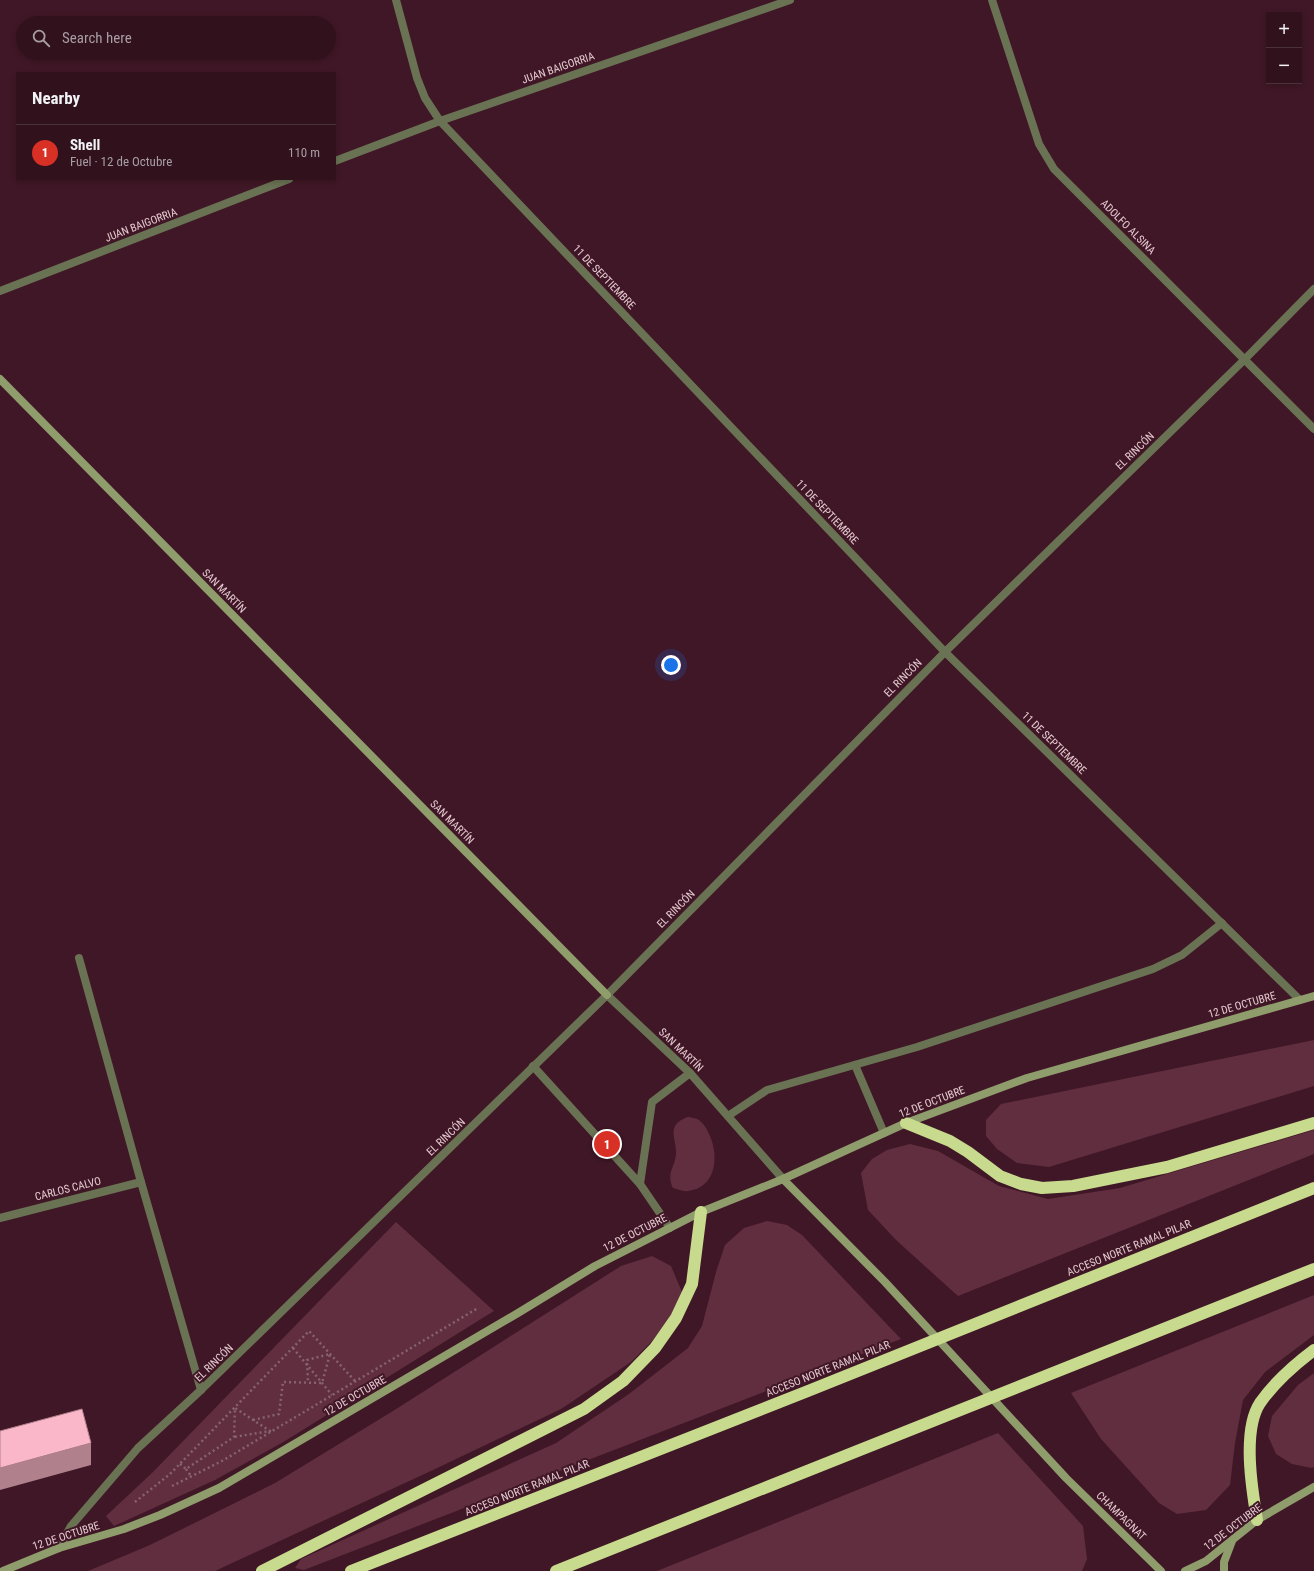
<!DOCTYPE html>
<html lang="en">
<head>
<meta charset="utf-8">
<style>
  :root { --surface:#30111c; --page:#381a25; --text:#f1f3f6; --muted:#a89da3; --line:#4b313b; --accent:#d93025 }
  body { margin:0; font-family:"Roboto Condensed",sans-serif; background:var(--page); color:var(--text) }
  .controls { position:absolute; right:12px; top:12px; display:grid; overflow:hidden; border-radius:0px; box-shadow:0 2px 6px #0003 }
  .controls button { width:36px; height:36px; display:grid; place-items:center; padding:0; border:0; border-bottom:1px solid var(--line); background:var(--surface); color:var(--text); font:20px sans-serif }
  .you { position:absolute; left:671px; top:665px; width:14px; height:14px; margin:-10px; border:3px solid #fff; border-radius:50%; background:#1a73e8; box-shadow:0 0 0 6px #1a73e833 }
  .badge { display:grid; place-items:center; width:26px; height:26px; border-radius:50%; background:var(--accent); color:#fff; font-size:13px; font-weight:700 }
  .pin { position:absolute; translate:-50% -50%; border:2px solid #fff; box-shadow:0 1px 4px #0006 }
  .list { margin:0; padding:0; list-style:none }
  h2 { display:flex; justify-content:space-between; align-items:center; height:52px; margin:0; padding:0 16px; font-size:17px }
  h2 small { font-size:13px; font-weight:400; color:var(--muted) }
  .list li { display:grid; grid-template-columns:26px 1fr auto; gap:12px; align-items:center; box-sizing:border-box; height:56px; padding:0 16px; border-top:1px solid var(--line) }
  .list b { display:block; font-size:15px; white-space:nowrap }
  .list p { margin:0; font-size:13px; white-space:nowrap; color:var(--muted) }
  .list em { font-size:13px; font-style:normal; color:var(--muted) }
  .icon { flex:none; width:22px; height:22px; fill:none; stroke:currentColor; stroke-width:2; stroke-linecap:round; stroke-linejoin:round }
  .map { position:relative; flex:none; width:1314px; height:1571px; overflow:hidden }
  .search { position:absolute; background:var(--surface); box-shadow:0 2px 6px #0003; left:16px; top:16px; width:320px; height:44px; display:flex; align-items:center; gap:10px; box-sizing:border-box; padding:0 14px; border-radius:22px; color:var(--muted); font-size:15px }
  .panel { position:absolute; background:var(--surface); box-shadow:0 2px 6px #0003; left:16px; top:72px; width:320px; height:108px; border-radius:0px }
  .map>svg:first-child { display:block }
</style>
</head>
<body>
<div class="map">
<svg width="1314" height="1571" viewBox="0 0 1314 1571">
  <rect width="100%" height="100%" fill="#401726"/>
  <g fill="#612e3f">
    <polygon points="1314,1040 1314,1086 1049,1167 1017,1163 997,1149 986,1136 986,1120 1001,1104"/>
    <path d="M688,1117c2,0 6,1 9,2 6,3 10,10 13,17 9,21 6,52 -22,55 -5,1 -10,-2 -15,-3 -7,-16 2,-20 3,-34 1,-7 -4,-19 -2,-25 1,-6 8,-10 14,-12z"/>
    <polygon points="1314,1130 1314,1154 958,1296 896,1240 868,1210 861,1173 872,1159 887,1150 910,1144 938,1151 999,1186 1048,1199 1120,1188"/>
    <polygon points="767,1221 787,1225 802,1235 901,1339 304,1570 295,1568 301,1559 556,1443 629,1394 688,1348 702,1326 716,1272 725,1245 744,1228"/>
    <polygon points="396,1222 494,1311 285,1441 215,1480 114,1526 106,1516 153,1472"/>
    <polygon points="652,1256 671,1266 682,1292 674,1312 651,1342 631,1362 561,1409 433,1470 215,1571 88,1571 150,1545 275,1483 393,1411 621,1266"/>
    <polygon points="1314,1295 1314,1335 1265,1372 1243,1400 1235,1443 1230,1485 1206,1510 1177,1514 1159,1503 1101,1439 1071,1393"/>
    <polygon points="1314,1373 1314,1467 1312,1468 1292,1464 1276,1454 1268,1436 1272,1416 1298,1385"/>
    <polygon points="998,1433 1083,1526 1087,1559 1082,1571 657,1571"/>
  </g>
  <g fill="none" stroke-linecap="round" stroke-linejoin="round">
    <g stroke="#87636f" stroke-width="2.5" stroke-dasharray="2 3" stroke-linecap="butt">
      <polyline points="293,1348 332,1395"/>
      <polyline points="253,1420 279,1414 283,1382 322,1383 330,1354 307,1360 308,1382"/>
      <polyline points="180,1464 186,1469 234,1437 235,1408 270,1431 234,1437"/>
      <polyline points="186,1469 191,1476"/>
      <polyline points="172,1486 222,1461 478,1308"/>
      <polyline points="135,1502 170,1474 309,1331 355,1381"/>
    </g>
    <g stroke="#6a7254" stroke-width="8">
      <polyline points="855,1065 884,1133"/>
      <polyline points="533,1066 640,1184"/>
      <polyline points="728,1116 767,1090 917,1047 1153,969 1182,955 1222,923"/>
      <polyline points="670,1228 640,1184 652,1102 690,1073"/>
    </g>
    <g stroke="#6a7254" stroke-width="8">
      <polyline points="396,0 417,78 425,98 440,121 945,652 1300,1000"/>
      <polyline points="992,0 1039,144 1054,169 1314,429"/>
      <polyline points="335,161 440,121 790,0"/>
      <polyline points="0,291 289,179"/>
      <polyline points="79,958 141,1182 201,1390"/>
      <polyline points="607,995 690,1073 783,1179"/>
      <polyline points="0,1218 141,1182"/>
      <polyline points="59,1548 71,1526 138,1448 201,1390 607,995 945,652 1244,360 1314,289"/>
    </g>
    <g stroke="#8f9c6b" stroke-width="8">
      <polyline points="0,379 607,995"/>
      <polyline points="783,1179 885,1282 1066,1478 1161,1571"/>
      <polyline points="3,1571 59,1548 124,1529 160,1515 219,1488 518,1313 595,1266 701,1212 783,1179 906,1123 1027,1078 1314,996"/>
      <polyline points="1185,1571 1206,1561 1257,1520 1314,1487"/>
      <polyline points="1224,1571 1224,1562 1232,1541"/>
    </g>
    <g stroke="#c7da8d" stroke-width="12">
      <polyline points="906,1123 950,1141 968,1152 1000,1176 1021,1184 1042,1188 1073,1186 1167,1167 1314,1123"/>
      <path d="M1257,1520c-5,-30 -15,-90 3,-117 14,-20 34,-38 54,-53"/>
      <polyline points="262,1571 584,1409 623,1381 655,1348 676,1318 692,1284 701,1212"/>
      <polyline points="351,1571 808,1391 1314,1188"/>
      <polyline points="556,1571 1314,1269"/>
    </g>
  </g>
  <polygon fill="#b0808d" points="91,1443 91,1465 0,1490 0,1468"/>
  <polygon fill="#fbb7ca" stroke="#b0808d" points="82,1409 91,1443 0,1468 0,1431"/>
  <g text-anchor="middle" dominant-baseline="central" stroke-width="4" stroke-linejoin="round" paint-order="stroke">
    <g font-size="11" fill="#e6cad1" stroke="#401726">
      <text transform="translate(558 68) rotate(-19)">JUAN BAIGORRIA</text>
      <text transform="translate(141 225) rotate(-21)">JUAN BAIGORRIA</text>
      <text transform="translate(1128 227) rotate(45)">ADOLFO ALSINA</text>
      <text transform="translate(604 277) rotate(46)">11 DE SEPTIEMBRE</text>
      <text transform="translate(1135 451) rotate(-44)">EL RINCÓN</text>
      <text transform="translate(827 512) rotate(46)">11 DE SEPTIEMBRE</text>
      <text transform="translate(224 591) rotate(45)">SAN MARTÍN</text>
      <text transform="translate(903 678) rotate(-45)">EL RINCÓN</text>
      <text transform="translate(1054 743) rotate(44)">11 DE SEPTIEMBRE</text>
      <text transform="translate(452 822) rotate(45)">SAN MARTÍN</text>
      <text transform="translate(676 909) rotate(-45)">EL RINCÓN</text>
      <text transform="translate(1242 1005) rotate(-16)">12 DE OCTUBRE</text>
      <text transform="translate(681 1050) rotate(44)">SAN MARTÍN</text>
      <text transform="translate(932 1102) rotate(-21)">12 DE OCTUBRE</text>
      <text transform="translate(446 1137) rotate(-44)">EL RINCÓN</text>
      <text transform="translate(68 1189) rotate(-14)">CARLOS CALVO</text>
      <text transform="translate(635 1233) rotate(-27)">12 DE OCTUBRE</text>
      <text transform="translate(1129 1248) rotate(-22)">ACCESO NORTE RAMAL PILAR</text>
      <text transform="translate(214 1363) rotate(-44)">EL RINCÓN</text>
      <text transform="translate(828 1369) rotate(-22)">ACCESO NORTE RAMAL PILAR</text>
      <text transform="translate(355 1396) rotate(-30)">12 DE OCTUBRE</text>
      <text transform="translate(527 1488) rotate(-22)">ACCESO NORTE RAMAL PILAR</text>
      <text transform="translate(1121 1516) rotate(44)">CHAMPAGNAT</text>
      <text transform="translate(1233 1527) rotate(-37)">12 DE OCTUBRE</text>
      <text transform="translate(66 1536) rotate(-18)">12 DE OCTUBRE</text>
    </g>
  </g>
</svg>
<div class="controls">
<button>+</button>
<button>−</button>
</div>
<div class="you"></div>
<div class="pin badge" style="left:607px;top:1144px">1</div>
<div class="search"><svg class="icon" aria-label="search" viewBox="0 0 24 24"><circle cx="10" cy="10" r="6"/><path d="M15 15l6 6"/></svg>Search here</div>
<section class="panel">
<h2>Nearby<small></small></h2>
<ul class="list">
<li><span class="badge">1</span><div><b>Shell</b><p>Fuel · 12 de Octubre</p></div><em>110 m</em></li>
</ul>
</section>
</div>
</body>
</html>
